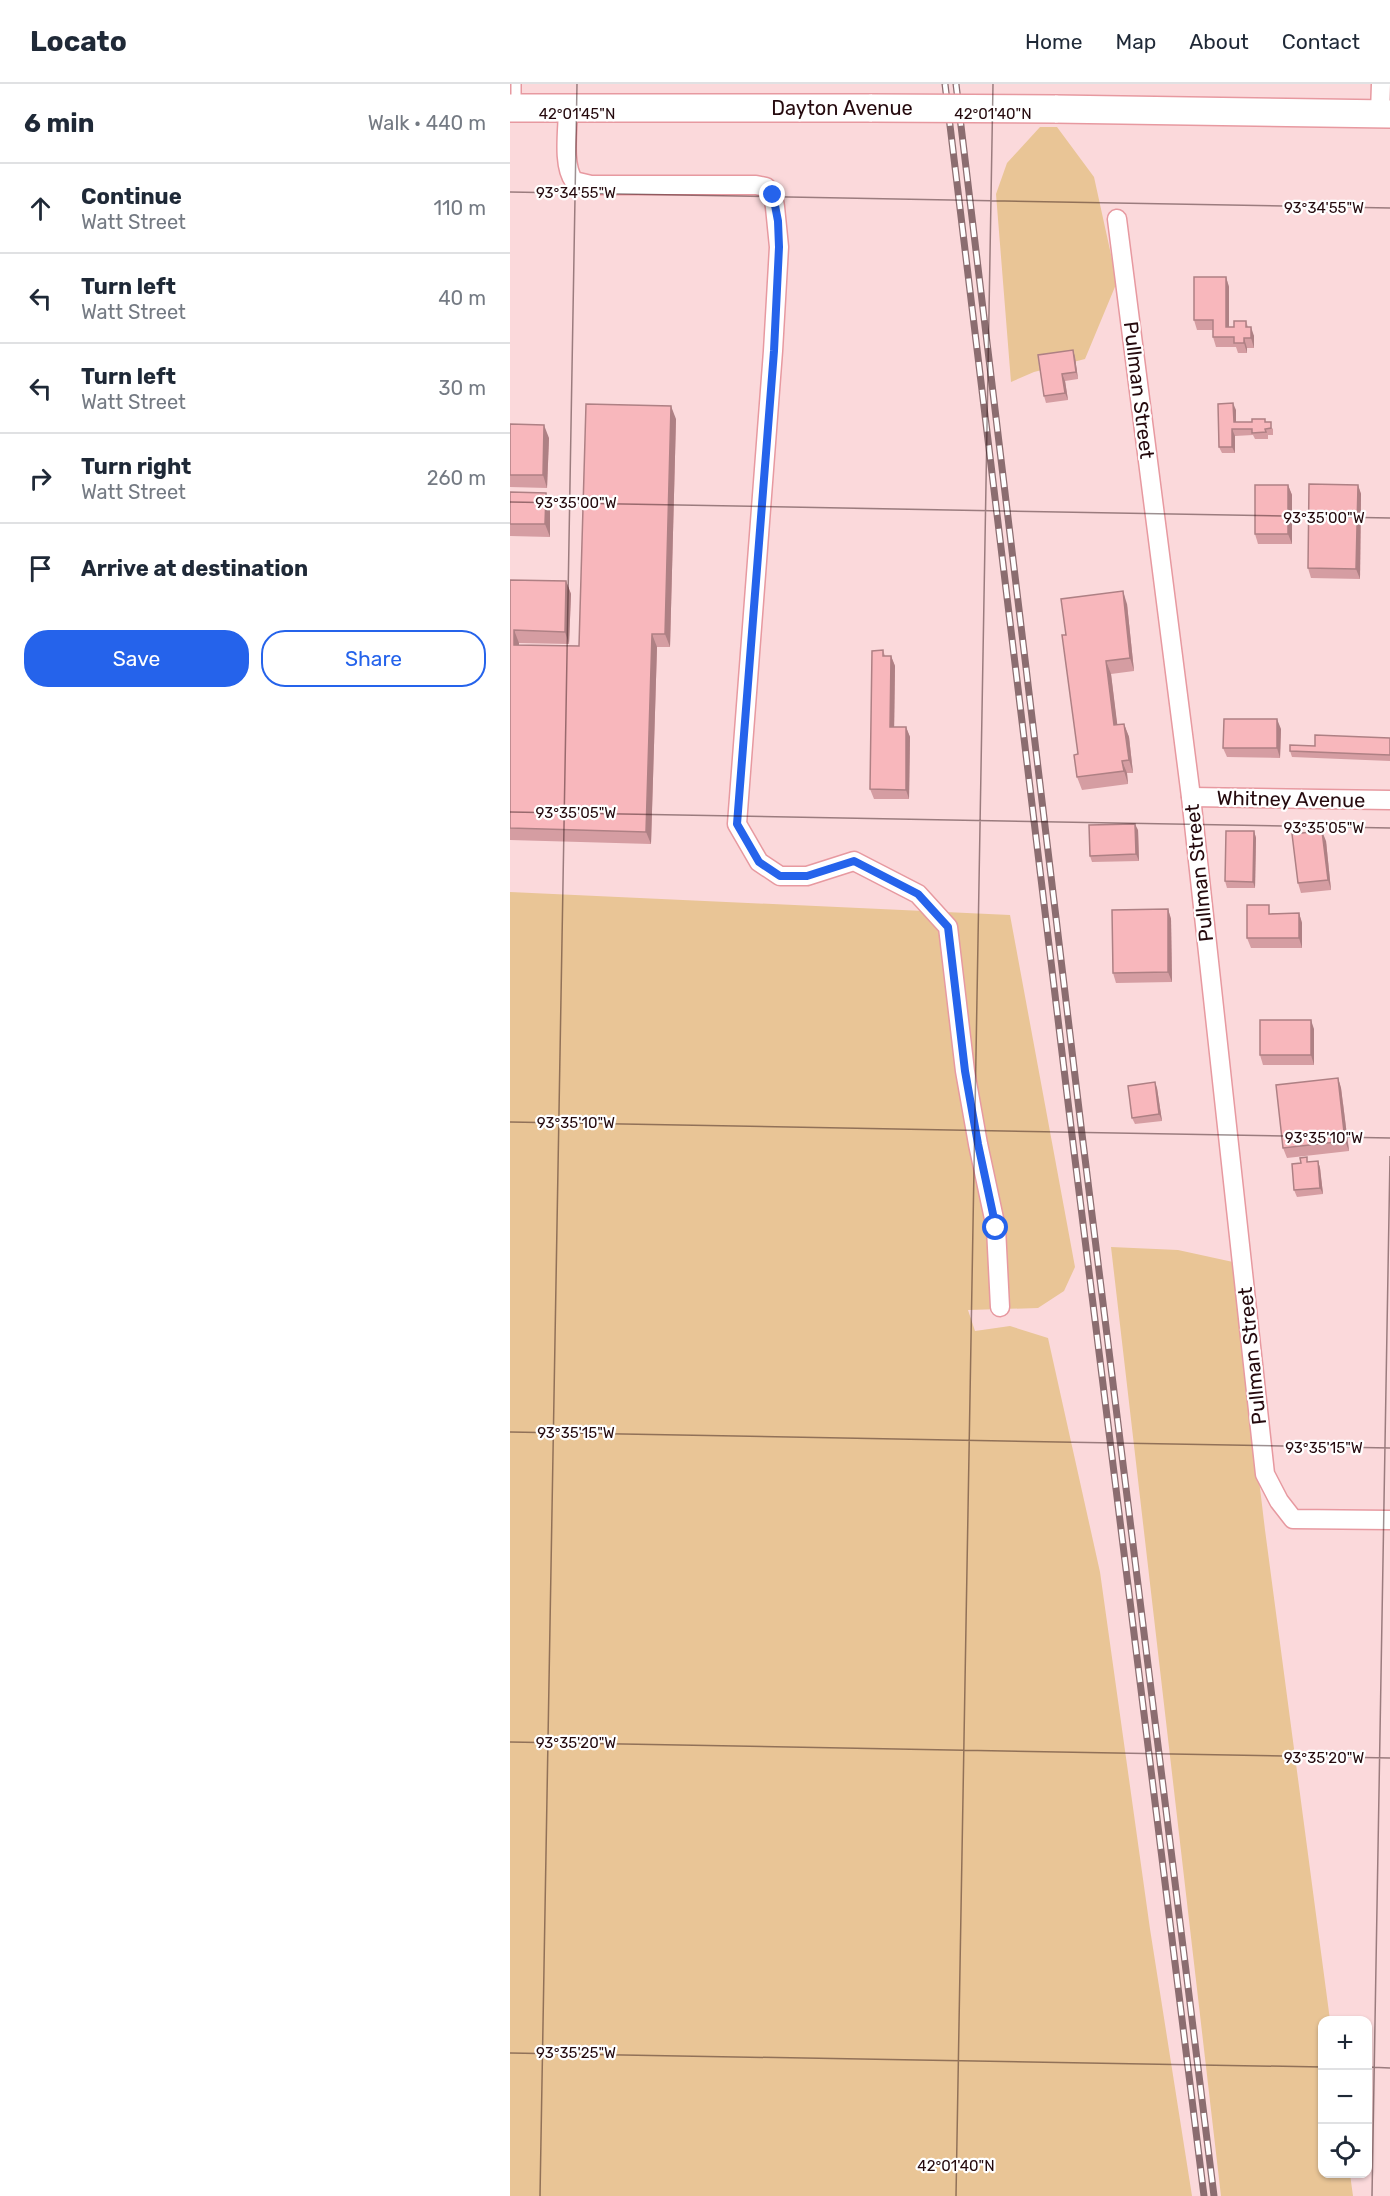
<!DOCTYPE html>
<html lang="en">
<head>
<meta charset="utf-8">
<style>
  :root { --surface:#fff; --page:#f2f2f3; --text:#1f2937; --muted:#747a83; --line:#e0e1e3; --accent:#2563eb }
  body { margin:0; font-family:Rubik,sans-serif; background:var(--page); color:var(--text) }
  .controls { position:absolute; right:18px; bottom:18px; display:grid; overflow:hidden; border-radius:12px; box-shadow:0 2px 4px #0004 }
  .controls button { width:54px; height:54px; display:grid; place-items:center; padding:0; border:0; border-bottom:2px solid var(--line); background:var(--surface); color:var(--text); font:30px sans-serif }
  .stop { position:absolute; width:18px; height:18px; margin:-14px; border:4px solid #2563eb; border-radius:50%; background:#fff }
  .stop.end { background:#2563eb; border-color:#fff; box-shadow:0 2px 6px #0008 }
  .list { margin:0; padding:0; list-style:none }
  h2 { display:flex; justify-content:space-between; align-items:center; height:78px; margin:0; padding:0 24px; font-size:26px }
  h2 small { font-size:20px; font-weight:400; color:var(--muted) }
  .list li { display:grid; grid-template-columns:39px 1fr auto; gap:18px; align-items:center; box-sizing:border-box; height:90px; padding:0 24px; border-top:2px solid var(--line) }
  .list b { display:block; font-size:22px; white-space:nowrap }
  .list p { margin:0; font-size:20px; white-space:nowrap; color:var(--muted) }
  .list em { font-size:20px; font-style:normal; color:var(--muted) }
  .actions { display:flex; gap:12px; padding:18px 24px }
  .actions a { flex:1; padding:14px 0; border:2px solid var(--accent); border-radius:24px; text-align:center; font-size:21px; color:var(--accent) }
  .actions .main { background:var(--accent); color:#fff }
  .icon { flex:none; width:33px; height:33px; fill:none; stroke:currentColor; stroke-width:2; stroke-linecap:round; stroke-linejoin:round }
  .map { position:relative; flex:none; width:880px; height:2112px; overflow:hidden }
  header { display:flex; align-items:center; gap:36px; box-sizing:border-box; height:84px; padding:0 30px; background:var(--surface); border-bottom:2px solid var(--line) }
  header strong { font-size:28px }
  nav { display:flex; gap:33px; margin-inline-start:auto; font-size:21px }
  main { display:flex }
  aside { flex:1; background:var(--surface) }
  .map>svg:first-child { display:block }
</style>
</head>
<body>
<header>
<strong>Locato</strong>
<nav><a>Home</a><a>Map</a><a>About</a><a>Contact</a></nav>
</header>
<main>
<aside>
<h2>6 min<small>Walk · 440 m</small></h2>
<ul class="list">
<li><svg class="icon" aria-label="ahead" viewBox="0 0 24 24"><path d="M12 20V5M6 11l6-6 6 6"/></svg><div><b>Continue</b><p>Watt Street</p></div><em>110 m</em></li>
<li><svg class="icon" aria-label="left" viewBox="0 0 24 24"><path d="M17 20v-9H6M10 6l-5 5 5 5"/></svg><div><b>Turn left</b><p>Watt Street</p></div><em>40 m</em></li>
<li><svg class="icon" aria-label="left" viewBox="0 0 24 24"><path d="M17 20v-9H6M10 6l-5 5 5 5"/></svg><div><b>Turn left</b><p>Watt Street</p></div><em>30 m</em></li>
<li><svg class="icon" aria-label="right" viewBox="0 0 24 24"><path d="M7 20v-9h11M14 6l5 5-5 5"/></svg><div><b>Turn right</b><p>Watt Street</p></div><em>260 m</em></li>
<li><svg class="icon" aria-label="arrive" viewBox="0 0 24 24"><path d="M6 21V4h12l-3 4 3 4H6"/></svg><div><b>Arrive at destination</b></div></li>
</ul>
<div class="actions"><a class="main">Save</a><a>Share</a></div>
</aside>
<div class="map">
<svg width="880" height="2112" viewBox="0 0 880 2112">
  <rect width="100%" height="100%" fill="#fbd9db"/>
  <g fill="#e9c596">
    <polygon points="530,43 547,43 584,93 607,198 575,275 524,288 501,298 486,110 497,79"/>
    <polygon points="0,808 500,831 565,1183 554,1207 528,1224 458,1226 465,1247 500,1242 538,1254 590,1488 640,1845 682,2112 0,2112"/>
    <polygon points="601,1163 668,1166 723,1178 755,1446 820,1936 812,1936 812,2090 840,2090 843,2112 711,2112"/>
  </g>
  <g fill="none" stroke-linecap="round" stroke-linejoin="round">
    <g stroke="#e799a0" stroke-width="12">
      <polyline id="service" points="6,22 6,0"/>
    </g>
    <g stroke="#e799a0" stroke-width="21">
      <g id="minor">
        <path d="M58,24c0,21 -6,57 6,73l17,4h165l10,2 7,8 2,12 4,40 -6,104 -36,473 22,38 21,14h27l47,-15 64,33 30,33 17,144 13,73 18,84 4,79"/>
        <polyline points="870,29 871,0"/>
        <polyline points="607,135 681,713 755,1390 769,1417 783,1435 880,1436"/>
        <polyline points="681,713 880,716"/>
      </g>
    </g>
    <g stroke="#e799a0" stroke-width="30">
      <g id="secondary">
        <polyline points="0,24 362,24"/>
        <polyline points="545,25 880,30"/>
      </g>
    </g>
    <use href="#service" stroke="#fff" stroke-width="9"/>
    <use href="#minor" stroke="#fff" stroke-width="18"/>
    <use href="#secondary" stroke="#fff" stroke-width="27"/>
    <g stroke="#8b6d70" stroke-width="7">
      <g id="rail">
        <polyline points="435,0 561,1043 694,2112"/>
        <polyline points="446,0 571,1042 704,2112"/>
      </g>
    </g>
    <use href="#rail" stroke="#fff" stroke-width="4.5" stroke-dasharray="14" stroke-linecap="butt"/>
    <g stroke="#e799a0" stroke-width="30" stroke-linecap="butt">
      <polyline id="secondary-bridge" points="362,24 545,25"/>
    </g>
    <use href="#secondary-bridge" stroke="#fff" stroke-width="27"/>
  </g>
  <g fill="#d59da2">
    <polygon points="716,193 719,203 719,243 724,243 736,237 738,243 744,252 744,264 737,264 737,269 728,269 726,263 706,263 703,253 703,246 687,246 684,236"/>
    <polygon points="565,273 568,295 555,297 558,316 536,319 534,312"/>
    <polygon points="726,326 726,338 756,338 763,345 763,351 758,351 758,355 745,355 743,351 725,352 725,369 712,369 709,363"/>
    <polygon points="166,335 160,563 147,563 141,760 0,756 0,496 56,497 61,510 59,560 9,559 9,561 69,562"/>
    <polygon points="0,340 39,354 37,404 0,403"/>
    <polygon points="778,401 782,411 782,460 748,460 745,450"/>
    <polygon points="848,401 851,410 850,495 801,494 798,484"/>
    <polygon points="0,408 36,409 40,422 40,453 0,452"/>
    <polygon points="617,520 624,587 601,590 607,641 614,640 619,653 623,689 617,689 618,700 572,706 567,693 568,670 556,551"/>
    <polygon points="373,566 375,572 381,572 385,582 384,643 396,643 400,653 399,715 364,715 360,705"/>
    <polygon points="771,645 770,674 717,673 713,664"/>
    <polygon points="880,654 880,677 782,673 780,667"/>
    <polygon points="628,746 629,777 582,778 580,772"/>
    <polygon points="744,747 746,754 745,804 717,804 715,797"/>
    <polygon points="816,757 821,806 791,809 788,799"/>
    <polygon points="658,825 661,835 662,898 606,899 603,889"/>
    <polygon points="762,829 789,829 792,839 792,864 741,864 737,854"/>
    <polygon points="804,945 804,981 753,981 750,971"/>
    <polygon points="828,994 831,1004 839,1067 777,1074 773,1064"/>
    <polygon points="647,1004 652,1037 625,1040 622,1034"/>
    <polygon points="808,1077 810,1084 813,1110 787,1113 784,1106 791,1079"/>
  </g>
  <g fill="#ae8084">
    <polygon points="716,193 719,203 719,253 716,243"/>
    <polygon points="741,243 744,252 744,264 741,254"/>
    <polygon points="734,254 737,264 737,269 734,259"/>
    <polygon points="563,266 565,273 568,295 566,288"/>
    <polygon points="552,290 555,297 558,316 555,309"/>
    <polygon points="723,319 726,326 726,345 724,338"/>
    <polygon points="161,322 166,335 160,563 155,550"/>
    <polygon points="34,341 39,354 37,404 33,391"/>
    <polygon points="722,345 725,352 725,369 722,363"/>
    <polygon points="778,401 782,411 782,460 778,450"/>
    <polygon points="848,401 851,410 850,495 846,485"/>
    <polygon points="36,409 40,422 40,453 35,440"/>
    <polygon points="56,497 61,510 59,560 55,548"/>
    <polygon points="613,507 617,520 624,587 620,574"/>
    <polygon points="4,546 9,559 8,573 4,561"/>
    <polygon points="142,550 147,563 141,760 136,748"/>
    <polygon points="381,572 385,582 384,653 380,643"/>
    <polygon points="596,577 601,590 609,654 604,641"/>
    <polygon points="767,635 771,645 770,674 767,664"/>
    <polygon points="614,640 619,653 623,689 619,676"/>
    <polygon points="396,643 400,653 399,715 396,706"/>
    <polygon points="612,677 617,689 618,700 614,687"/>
    <polygon points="625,740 628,746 629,777 626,770"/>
    <polygon points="744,747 746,754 745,804 743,798"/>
    <polygon points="812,747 816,757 821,806 818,796"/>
    <polygon points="658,825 661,835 662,898 658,888"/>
    <polygon points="789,829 792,839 792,864 789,854"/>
    <polygon points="801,936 804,945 804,981 801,971"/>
    <polygon points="828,994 831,1004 839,1067 835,1057"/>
    <polygon points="645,998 647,1004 652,1037 649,1030"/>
    <polygon points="808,1077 810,1084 813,1110 810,1104"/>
  </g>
  <g fill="#f8b7bc" stroke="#ae8084" stroke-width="1.5">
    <polygon points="684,193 716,193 716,243 724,243 724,237 736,237 736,243 741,243 741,254 734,254 734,259 724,259 724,253 703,253 703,236 684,236"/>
    <polygon points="563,266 566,288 552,290 555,309 534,312 528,271"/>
    <polygon points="723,319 724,338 742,338 742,335 755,335 755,338 761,338 761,344 755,345 756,348 742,349 742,345 722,345 722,363 709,363 708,320"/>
    <polygon points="76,320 161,322 155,550 142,550 136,748 0,744 0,496 56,497 55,548 4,546 4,561 69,562"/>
    <polygon points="0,340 34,341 33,391 0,391"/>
    <polygon points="799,400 848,401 846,485 798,484"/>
    <rect x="745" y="401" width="33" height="49"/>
    <polygon points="0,408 36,409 35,440 0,440"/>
    <polygon points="613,507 620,574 596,577 604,641 614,640 619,676 612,677 614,687 567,693 564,671 568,670 552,551 556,551 551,515"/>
    <polygon points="373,566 373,572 381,572 380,643 396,643 396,706 360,705 362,567"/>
    <polygon points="714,635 767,635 767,664 713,664"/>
    <polygon points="805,651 880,654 880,671 780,667 780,661 805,662"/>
    <polygon points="625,740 626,770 580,772 579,741"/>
    <polygon points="716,747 744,747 743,798 715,797"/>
    <polygon points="812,747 818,796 788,799 782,750"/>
    <polygon points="737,821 759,821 759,830 789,829 789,854 737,854"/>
    <polygon points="658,825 658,888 603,889 602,826"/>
    <rect x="750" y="936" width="51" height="35"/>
    <polygon points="828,994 835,1057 773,1064 766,1001"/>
    <polygon points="645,998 649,1030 622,1034 618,1002"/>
    <polygon points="797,1073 797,1078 808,1077 810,1104 784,1106 782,1080 791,1079 790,1074"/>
  </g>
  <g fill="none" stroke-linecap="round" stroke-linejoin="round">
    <polyline stroke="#2563eb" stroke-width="8" points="263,111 268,137 269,163 264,267 227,740 249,778 270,792 297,792 344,777 408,810 438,843 455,987 468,1060 486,1144"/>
  </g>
  <path fill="none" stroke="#250a0e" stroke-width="1.5" stroke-opacity="0.45" d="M0,108l880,16M0,418l880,16M0,728l880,16M0,1038l880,16M0,1348l880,16M0,1658l880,16M0,1969l812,14M858,1983l22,1M30,2112l37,-2112M446,2112l37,-2112M862,2112l18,-1040"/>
  <g text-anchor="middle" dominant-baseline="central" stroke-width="4.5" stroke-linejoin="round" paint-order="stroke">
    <g font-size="20" fill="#250a0e" stroke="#fff">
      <text x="332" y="24">Dayton Avenue</text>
      <text transform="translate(629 306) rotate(83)">Pullman Street</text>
      <text transform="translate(781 715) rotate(1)">Whitney Avenue</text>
      <text transform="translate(689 789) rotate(-96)">Pullman Street</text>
      <text transform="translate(742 1272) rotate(-96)">Pullman Street</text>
    </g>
  </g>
  <g font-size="15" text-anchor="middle" fill="#250a0e" stroke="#fff" stroke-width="4.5" stroke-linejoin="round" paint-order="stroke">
    <text x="67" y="35">42°01'45"N</text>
    <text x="483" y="35">42°01'40"N</text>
    <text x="66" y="114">93°34'55"W</text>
    <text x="814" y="129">93°34'55"W</text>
    <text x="66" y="424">93°35'00"W</text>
    <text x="814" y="439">93°35'00"W</text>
    <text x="66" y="734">93°35'05"W</text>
    <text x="814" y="749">93°35'05"W</text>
    <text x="66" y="1044">93°35'10"W</text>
    <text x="814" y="1059">93°35'10"W</text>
    <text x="66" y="1354">93°35'15"W</text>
    <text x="814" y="1369">93°35'15"W</text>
    <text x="66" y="1664">93°35'20"W</text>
    <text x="814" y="1679">93°35'20"W</text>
    <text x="66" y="1974">93°35'25"W</text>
    <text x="446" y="2087">42°01'40"N</text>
  </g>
</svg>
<div class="controls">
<button>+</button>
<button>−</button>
<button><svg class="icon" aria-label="locate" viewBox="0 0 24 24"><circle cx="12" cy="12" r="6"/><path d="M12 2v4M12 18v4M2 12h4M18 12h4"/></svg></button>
</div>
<div class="stop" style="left:486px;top:1144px"></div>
<div class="stop end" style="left:263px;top:111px"></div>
</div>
</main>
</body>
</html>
